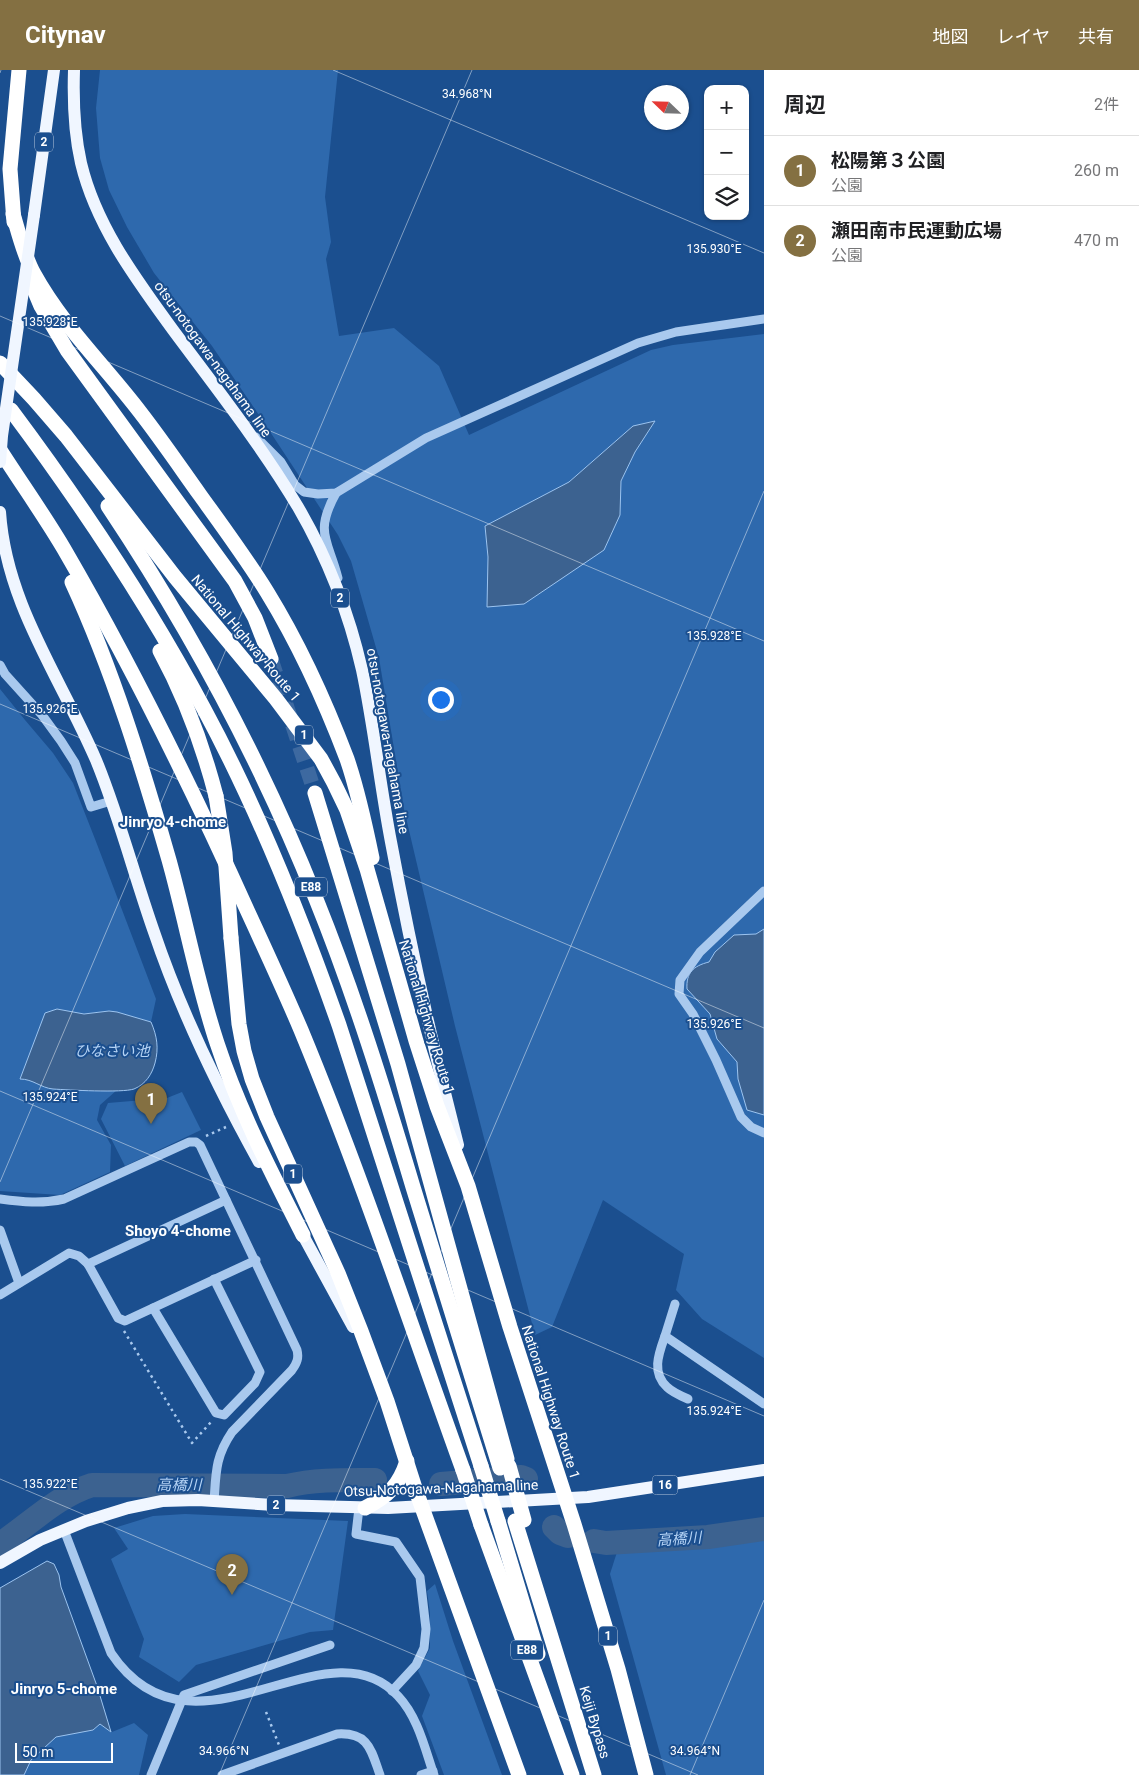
<!DOCTYPE html>
<html lang="ja">
<head>
<meta charset="utf-8">
<style>
  :root { --surface:#fff; --page:#f6f6f6; --text:#202124; --muted:#757577; --line:#e0e0e0; --accent:#847042 }
  body { margin:0; font-family:Roboto,"Noto Sans JP",sans-serif; background:var(--page); color:var(--text) }
  .controls { position:absolute; right:15px; top:15px; display:grid; overflow:hidden; border-radius:10px; box-shadow:0 1px 4px #0004 }
  .controls button { width:45px; height:45px; display:grid; place-items:center; padding:0; border:0; border-bottom:1px solid var(--line); background:var(--surface); color:var(--text); font:25px sans-serif }
  .compass { position:absolute; left:644px; top:15px; width:45px; height:45px; border-radius:50%; background:var(--surface); box-shadow:0 1px 4px #0004; rotate:293deg }
  .scale { position:absolute; left:15px; bottom:12px; width:98px; box-sizing:border-box; padding-left:5px; border:2px solid #fff; border-top:0; font-size:14px; line-height:18px; white-space:nowrap; color:#fff; -webkit-text-stroke:4px #1b4f8f; paint-order:stroke }
  .you { position:absolute; left:440px; top:629px; width:18px; height:18px; margin:-12px; border:4px solid #fff; border-radius:50%; background:#1a73e8; box-shadow:0 0 0 8px #1a73e833 }
  .badge { display:grid; place-items:center; width:32px; height:32px; border-radius:50%; background:var(--accent); color:#fff; font-size:16px; font-weight:700 }
  .pin { position:absolute; translate:-50% -41px; filter:drop-shadow(0 1px 2px #0008) }
  .pin::after { content:''; position:absolute; top:26px; width:18px; height:15px; background:inherit; clip-path:polygon(0 0,100% 0,50% 100%) }
  .list { margin:0; padding:0; list-style:none }
  h2 { display:flex; justify-content:space-between; align-items:center; height:65px; margin:0; padding:0 20px; font-size:21px }
  h2 small { font-size:16px; font-weight:400; color:var(--muted) }
  .list li { display:grid; grid-template-columns:32px 1fr auto; gap:15px; align-items:center; box-sizing:border-box; height:70px; padding:0 20px; border-top:1px solid var(--line) }
  .list b { display:block; font-size:19px; white-space:nowrap }
  .list p { margin:0; font-size:16px; white-space:nowrap; color:var(--muted) }
  .list em { font-size:16px; font-style:normal; color:var(--muted) }
  .icon { flex:none; width:28px; height:28px; fill:none; stroke:currentColor; stroke-width:2; stroke-linecap:round; stroke-linejoin:round }
  .map { position:relative; flex:none; width:764px; height:1705px; overflow:hidden }
  header { display:flex; align-items:center; gap:30px; box-sizing:border-box; height:70px; padding:0 25px; background:var(--accent); color:#fff }
  header strong { font-size:24px }
  nav { display:flex; gap:28px; margin-inline-start:auto; font-size:18px }
  main { display:flex }
  aside { flex:1; background:var(--surface) }
  .map>svg:first-child { display:block }
</style>
</head>
<body>
<header>
<strong>Citynav</strong>
<nav><a>地図</a><a>レイヤ</a><a>共有</a></nav>
</header>
<main>
<div class="map">
<svg width="764" height="1705" viewBox="0 0 764 1705">
  <rect width="100%" height="100%" fill="#1b4f8f"/>
  <g fill="#2e69ad" fill-rule="evenodd">
    <path d="M100,0h238l-13,127 6,45 -5,17 13,77 55,-8 45,38 30,69 182,-85 22,-5 91,-11v1024l-62,-39 -26,-29 8,-36 -81,-54 -51,127 -17,8 -80,-309 -51,-217 -25,-151 -28,-97 -13,-26 -75,-114 -51,-75 -58,-73 -27,-46 -18,-37 -9,-32 -4,-50zM655,351l-20,31 -14,29 -133,76 -3,-31 84,-44 64,-56z"/>
    <polygon points="0,619 25,650 53,683 73,713 95,769 156,929 151,952 109,941 84,944 57,939 34,977 21,1009 28,1009 51,1019 117,1020 100,1035 97,1050 111,1075 110,1102 60,1125 0,1121"/>
    <polygon points="182,1022 201,1060 125,1096 101,1049 108,1033 167,1028"/>
    <polygon points="185,1444 348,1451 333,1560 310,1562 196,1595 179,1612 139,1587 144,1569 111,1489 128,1479 114,1458 153,1446"/>
    <polygon points="764,1470 764,1705 666,1705 610,1504 617,1482"/>
    <polygon points="435,1514 453,1571 502,1705 444,1705 422,1646 430,1625 418,1601 430,1578 430,1543 427,1521"/>
    <polygon points="134,1653 148,1665 139,1705 24,1705 31,1690 56,1666 93,1660 100,1654 112,1662"/>
  </g>
  <g fill="#3c6290" stroke="#9cc4f0">
    <polygon points="655,351 635,382 621,411 620,445 604,480 524,534 487,537 488,487 485,456 569,412 633,356"/>
    <path d="M764,859v186l-17,-5 -9,-31 -1,-17 -20,-23 -7,-25 -23,-25c-1,-16 6,-23 22,-27l6,-10 19,-17 22,-1z"/>
    <path d="M57,939l27,5 25,-3 8,1 34,10c6,14 8,26 4,41 -3,11 -9,21 -21,26 -12,4 -66,1 -81,0 -12,-1 -20,-10 -33,-10l25,-66z"/>
    <polygon points="47,1491 54,1494 59,1505 61,1517 97,1616 111,1662 100,1654 93,1660 56,1667 31,1690 24,1705 0,1705 0,1518"/>
  </g>
  <g fill="none" stroke-linecap="round" stroke-linejoin="round">
    <g stroke="#3c6290" stroke-width="24">
      <polyline points="441,1414 521,1407 526,1409"/>
      <polyline points="554,1457 560,1463 568,1466"/>
      <polyline points="594,1471 606,1473 708,1467 764,1459"/>
      <path d="M0,1474c30,-20 57,-48 92,-59l195,1c29,-7 59,-6 88,-6"/>
    </g>
    <polyline stroke="#3d69a0" stroke-width="15" stroke-dasharray="15 8" stroke-linecap="butt" points="271,589 315,723"/>
    <g stroke="#a9c9ee" stroke-width="2.5" stroke-dasharray="2.5 4" stroke-linecap="butt">
      <polyline points="206,1066 226,1057"/>
      <polyline points="124,1261 192,1373 212,1351"/>
      <polyline points="266,1642 279,1675"/>
    </g>
    <g stroke="#a9c9ee" stroke-width="9">
      <polyline points="256,367 281,392 295,415 304,422 318,424 336,423 426,368 638,273 676,262 764,249"/>
      <path d="M336,423c-22,40 -8,46 2,85"/>
      <polyline points="0,595 5,604 42,645 61,671 75,693 91,737 111,731"/>
      <polyline points="764,821 700,882 680,910 679,924 693,944 716,990 741,1047 751,1057 764,1063"/>
      <path d="M0,1129c22,3 42,5 64,0l125,-57h7l4,3 97,205c2,8 0,13 -5,20l-60,62c-17,25 -16,41 -18,70"/>
      <polyline points="0,1160 19,1213"/>
      <polyline points="88,1194 226,1130"/>
      <polyline points="0,1225 69,1183 79,1186 88,1194 118,1248 125,1251 256,1190"/>
      <polyline points="675,1234 665,1266 764,1334"/>
      <polyline points="153,1238 216,1343 224,1345 255,1313 260,1302 214,1209"/>
      <path d="M665,1266c-6,17 -14,36 2,51 5,5 14,9 21,12"/>
      <polyline points="359,1438 356,1464 396,1472 420,1507 426,1559 424,1578 416,1595 392,1621"/>
      <path d="M64,1460l47,123c82,122 214,-36 287,43 20,21 27,53 36,79"/>
      <polyline points="151,1705 184,1625 330,1575"/>
      <path d="M222,1705l115,-41c32,-2 34,16 43,41"/>
      <polyline points="421,1705 433,1701"/>
    </g>
    <g stroke="#f0f6ff" stroke-width="12">
      <path d="M74,0c-1,31 0,62 7,93 15,63 55,116 92,167 43,58 88,115 125,177 29,50 51,106 64,163 12,57 18,115 29,172 19,102 41,202 67,303"/>
      <polyline points="34,145 54,0"/>
      <path d="M0,442c6,92 61,166 96,248 23,56 38,115 58,172 27,80 64,156 105,230"/>
      <polyline points="299,1158 353,1257"/>
      <polyline points="0,1493 40,1470 86,1451 128,1438 162,1431 198,1430 274,1435 388,1438 588,1427 764,1400"/>
    </g>
    <g stroke="#fff" stroke-width="15">
      <path d="M13,144c6,20 11,42 21,60 28,51 71,92 106,138 21,27 40,55 60,83 23,32 46,63 67,97 32,52 58,109 80,167 11,32 18,65 25,99"/>
      <polyline points="14,152 10,99 19,0"/>
      <polyline points="33,217 41,236 67,280 235,511 255,548 271,589"/>
      <polyline points="0,293 34,329 66,366 175,507 276,629 321,689 334,713 347,740 367,799 416,971 437,1036 468,1116 510,1257 574,1454 618,1599 646,1705"/>
      <path d="M11,340c71,95 137,194 193,299 54,100 97,208 135,316l142,441"/>
      <path d="M0,380c21,33 44,65 64,99 68,117 128,239 184,363 18,39 36,78 53,118 60,145 109,293 162,440"/>
      <path d="M108,436c82,123 153,255 208,393 38,94 68,191 97,288 29,94 58,187 87,281"/>
      <path d="M72,512c41,89 70,184 97,278 17,61 28,123 48,183 22,67 54,129 86,192"/>
      <path d="M160,581c25,46 43,95 56,145"/>
      <polyline points="315,723 398,994 507,1389"/>
      <polyline points="231,868 239,954 244,981 252,1009 267,1047 338,1203 361,1261 387,1331 415,1418 519,1705"/>
      <path d="M365,1438c23,-12 34,-22 42,-47"/>
      <polyline points="498,1451 538,1584"/>
      <polyline points="515,1451 594,1705"/>
      <polyline points="481,1455 572,1705"/>
    </g>
    <polyline stroke="#f0f6ff" stroke-width="12" points="0,392 2,366 34,145"/>
    <g stroke="#fff" stroke-width="15">
      <polyline points="216,726 225,783 231,868"/>
      <polyline points="481,1396 498,1451"/>
      <polyline points="509,1396 524,1450"/>
      <polyline points="463,1400 481,1455"/>
    </g>
  </g>
  <path fill="none" stroke="#fff" stroke-width="1" stroke-opacity="0.45" d="M333,0l431,183M0,3l1,-3M0,246l764,325M0,634l764,324M0,1021l764,325M0,1112l472,-1112M0,1409l698,296M219,1705l545,-1284M690,1705l74,-175"/>
  <g text-anchor="middle" dominant-baseline="central" stroke-width="4" stroke-linejoin="round" paint-order="stroke">
    <g fill="#1b4f8f" stroke="#bbcadd" stroke-width="1">
      <rect x="35" y="62.5" width="18" height="19" rx="4"/>
      <rect x="331" y="518.5" width="18" height="19" rx="4"/>
      <rect x="295" y="655.5" width="18" height="19" rx="4"/>
      <rect x="295" y="807.5" width="32" height="19" rx="4"/>
      <rect x="284" y="1094.5" width="18" height="19" rx="4"/>
      <rect x="652.5" y="1405.5" width="25" height="19" rx="4"/>
      <rect x="267" y="1425.5" width="18" height="19" rx="4"/>
      <rect x="599" y="1556.5" width="18" height="19" rx="4"/>
      <rect x="511" y="1570.5" width="32" height="19" rx="4"/>
    </g>
    <g font-size="12" font-weight="bold" fill="#fff">
      <text x="44" y="72">2</text>
      <text x="340" y="528">2</text>
      <text x="304" y="665">1</text>
      <text x="311" y="817">E88</text>
      <text x="293" y="1104">1</text>
      <text x="665" y="1415">16</text>
      <text x="276" y="1435">2</text>
      <text x="608" y="1566">1</text>
      <text x="527" y="1580">E88</text>
    </g>
    <g font-size="14" fill="#fff" stroke="#1b4f8f">
      <text transform="translate(213 289) rotate(54)">otsu-notogawa-nagahama line</text>
      <text transform="translate(246 568) rotate(50)">National Highway Route 1</text>
      <text transform="translate(388 671) rotate(80)">otsu-notogawa-nagahama line</text>
      <text transform="translate(427 947) rotate(73)">National Highway Route 1</text>
      <text transform="translate(551 1332) rotate(72)">National Highway Route 1</text>
      <text transform="translate(441 1418) rotate(-2)">Otsu-Notogawa-Nagahama line</text>
      <text transform="translate(595 1652) rotate(73)">Keiji Bypass</text>
    </g>
    <g font-size="15" font-weight="bold" fill="#fff" stroke="#1b4f8f">
      <text x="173" y="752">Jinryo 4-chome</text>
      <text x="178" y="1161">Shoyo 4-chome</text>
      <text x="64" y="1619">Jinryo 5-chome</text>
    </g>
    <g font-size="15" font-style="italic" fill="#b5d3f5" stroke="#1b4f8f">
      <text x="112" y="981">ひなさい池</text>
      <text x="179" y="1415">高橋川</text>
      <text transform="translate(679 1469) rotate(-4)">高橋川</text>
    </g>
  </g>
  <g font-size="12" text-anchor="middle" fill="#fff" stroke="#1b4f8f" stroke-width="4" stroke-linejoin="round" paint-order="stroke">
    <text x="467" y="28">34.968°N</text>
    <text x="714" y="183">135.930°E</text>
    <text x="50" y="256">135.928°E</text>
    <text x="714" y="570">135.928°E</text>
    <text x="50" y="643">135.926°E</text>
    <text x="714" y="958">135.926°E</text>
    <text x="50" y="1031">135.924°E</text>
    <text x="714" y="1345">135.924°E</text>
    <text x="50" y="1418">135.922°E</text>
    <text x="224" y="1685">34.966°N</text>
    <text x="695" y="1685">34.964°N</text>
  </g>
</svg>
<div class="controls">
<button>+</button>
<button>−</button>
<button><svg class="icon" aria-label="layers" viewBox="0 0 24 24"><path d="M12 4l9 5-9 5-9-5zM3 14l9 5 9-5"/></svg></button>
</div>
<svg class="compass" viewBox="-18 -18 36 36"><path d="M0-13l5 13h-10z" fill="#e53935"/><path d="M0 13l5-13h-10z" fill="#757577"/></svg>
<div class="scale">50 m</div>
<div class="you"></div>
<div class="pin badge" style="left:151px;top:1054px">1</div>
<div class="pin badge" style="left:232px;top:1525px">2</div>
</div>
<aside>
<h2>周辺<small>2件</small></h2>
<ul class="list">
<li><span class="badge">1</span><div><b>松陽第３公園</b><p>公園</p></div><em>260 m</em></li>
<li><span class="badge">2</span><div><b>瀬田南市民運動広場</b><p>公園</p></div><em>470 m</em></li>
</ul>
</aside>
</main>
</body>
</html>
